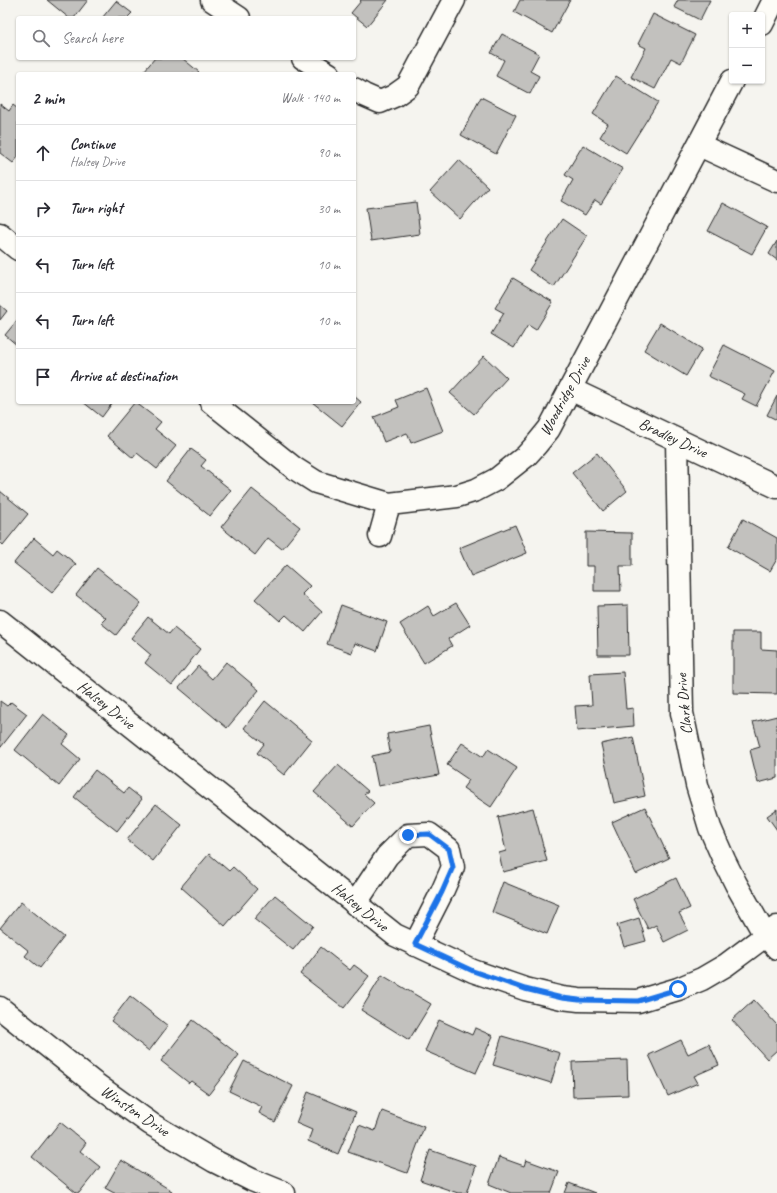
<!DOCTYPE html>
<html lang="en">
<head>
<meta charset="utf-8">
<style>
  :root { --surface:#fff; --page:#f2f2f3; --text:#2b2b33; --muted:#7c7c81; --line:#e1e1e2 }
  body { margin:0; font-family:Caveat,sans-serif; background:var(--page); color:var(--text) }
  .controls { position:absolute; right:12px; top:12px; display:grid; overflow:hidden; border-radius:4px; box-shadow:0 1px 3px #0004 }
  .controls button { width:36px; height:36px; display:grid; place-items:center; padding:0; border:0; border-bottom:1px solid var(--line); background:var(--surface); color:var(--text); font:20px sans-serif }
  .stop { position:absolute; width:12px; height:12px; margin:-9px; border:3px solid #1a73e8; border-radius:50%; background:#fff }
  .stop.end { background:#1a73e8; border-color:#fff; box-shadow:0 1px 4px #0008 }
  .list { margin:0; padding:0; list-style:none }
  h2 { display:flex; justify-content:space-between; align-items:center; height:52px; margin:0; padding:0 16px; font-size:17px }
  h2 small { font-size:13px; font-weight:400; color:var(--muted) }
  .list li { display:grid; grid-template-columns:26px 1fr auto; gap:12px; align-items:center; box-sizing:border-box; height:56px; padding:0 16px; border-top:1px solid var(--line) }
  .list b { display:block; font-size:15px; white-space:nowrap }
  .list p { margin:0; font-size:13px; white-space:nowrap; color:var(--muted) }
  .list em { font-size:13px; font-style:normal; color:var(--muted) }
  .icon { flex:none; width:22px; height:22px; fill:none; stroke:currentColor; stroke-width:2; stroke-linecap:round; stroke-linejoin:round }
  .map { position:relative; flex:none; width:777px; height:1193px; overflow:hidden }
  .search { position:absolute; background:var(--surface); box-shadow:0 1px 3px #0004; left:16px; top:16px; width:340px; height:44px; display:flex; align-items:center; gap:10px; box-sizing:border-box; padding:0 14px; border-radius:4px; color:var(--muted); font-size:15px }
  .panel { position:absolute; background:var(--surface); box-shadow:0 1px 3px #0004; left:16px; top:72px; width:340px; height:332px; border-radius:4px }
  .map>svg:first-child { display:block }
</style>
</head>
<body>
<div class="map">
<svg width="777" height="1193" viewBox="0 0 777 1193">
  <rect width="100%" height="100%" fill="#f5f4ef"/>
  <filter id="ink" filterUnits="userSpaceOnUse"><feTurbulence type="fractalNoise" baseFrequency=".025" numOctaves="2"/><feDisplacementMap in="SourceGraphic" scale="8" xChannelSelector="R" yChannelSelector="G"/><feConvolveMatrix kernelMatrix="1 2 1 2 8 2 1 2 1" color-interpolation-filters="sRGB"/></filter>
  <g filter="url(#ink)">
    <g fill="#c2c1be" stroke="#2b2b2b">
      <polygon points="47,0 88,0 74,18 69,18"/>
      <polygon points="360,0 388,0 367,26 351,13 361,1"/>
      <polygon points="520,0 570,0 552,33 514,12"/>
      <polygon points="678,0 710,0 700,20 674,7"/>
      <polygon points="116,1 132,13 127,18 102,18"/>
      <polygon points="653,14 695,35 681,63 671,58 655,89 631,77 646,48 638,44"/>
      <polygon points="502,34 539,54 530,71 539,76 530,94 496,76 504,60 491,53"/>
      <polygon points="155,58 182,58 199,72 197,74 149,74 144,71"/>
      <polygon points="616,76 658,102 626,153 600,137 608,124 593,114"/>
      <polygon points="481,97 516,115 496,154 461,135"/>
      <polygon points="0,104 9,111 13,105 18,109 18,157 13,163 0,153"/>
      <polygon points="583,145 623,169 601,204 595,200 585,215 561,201 573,180 565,175"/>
      <polygon points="459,160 488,187 460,219 430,192"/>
      <polygon points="416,202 420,234 371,241 366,208"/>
      <polygon points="723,203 767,227 752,254 708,231"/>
      <polygon points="562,219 587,236 554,287 529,270"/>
      <polygon points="777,241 777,260 769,254"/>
      <polygon points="513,278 553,302 536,330 528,325 514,348 491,334 504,313 495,308"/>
      <polygon points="0,305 7,311 0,320"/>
      <polygon points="18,319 18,346 5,335"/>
      <polygon points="660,323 702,349 686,376 644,350"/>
      <polygon points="724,345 775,371 756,406 742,399 745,394 708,376"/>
      <polygon points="484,356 507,378 474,414 450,393"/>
      <polygon points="426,388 443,431 411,443 407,433 384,442 374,417 399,407 396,400"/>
      <polygon points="354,396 361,402 342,426 312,402 354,402"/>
      <polygon points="777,396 777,420 767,415"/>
      <polygon points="83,402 113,402 102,417"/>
      <polygon points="135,402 161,422 155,429 176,446 157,469 137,453 133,458 107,436"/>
      <polygon points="191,449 206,460 201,466 231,490 210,516 166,481"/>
      <polygon points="597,453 627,491 603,511 572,473"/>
      <polygon points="252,489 300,527 282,549 268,538 255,555 221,527"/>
      <polygon points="0,491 28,514 3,545 0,542"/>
      <polygon points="743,519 777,538 777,559 770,571 728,547"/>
      <polygon points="515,525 527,553 471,576 459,548"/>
      <polygon points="586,532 632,533 632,566 620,566 621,591 594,591 594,566 586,566"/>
      <polygon points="34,538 53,554 57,549 76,564 52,593 14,563"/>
      <polygon points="286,565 310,586 302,594 322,612 305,632 286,615 280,621 255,599"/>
      <polygon points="97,568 141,603 116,635 101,623 106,618 76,595"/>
      <polygon points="456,603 470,625 448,639 452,646 424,663 400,624 428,606 434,616"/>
      <polygon points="341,605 387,622 377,651 355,643 352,653 327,644"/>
      <polygon points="628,605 629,655 598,655 597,606"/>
      <polygon points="148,617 169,634 174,628 200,649 172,685 145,663 151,655 131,638"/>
      <polygon points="733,632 761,632 761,649 777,650 777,694 733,693"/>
      <polygon points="226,662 259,690 227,728 179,688 198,666 212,679"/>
      <polygon points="623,672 626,709 633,708 634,726 577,731 575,706 592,705 590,674"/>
      <polygon points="0,701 7,706 11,702 27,714 1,747 0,746"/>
      <polygon points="265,701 312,740 284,775 257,753 264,744 244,728"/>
      <polygon points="43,714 69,735 62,744 80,759 59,786 15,750"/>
      <polygon points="777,716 777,778 758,783 750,750 760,747 753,722"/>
      <polygon points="429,726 439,775 378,786 372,756 390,752 387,734"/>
      <polygon points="633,737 645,796 614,803 601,744"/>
      <polygon points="462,743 483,757 488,749 517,768 491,807 463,788 469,780 447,765"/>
      <polygon points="338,765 368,791 364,794 374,803 353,826 314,792"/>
      <polygon points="95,770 124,793 128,788 142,799 117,831 74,797"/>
      <polygon points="156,804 182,825 153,861 127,840"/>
      <polygon points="645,807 669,858 636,874 612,822"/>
      <polygon points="533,808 547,861 503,872 499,853 506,851 498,817"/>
      <polygon points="777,809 777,830 767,816"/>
      <polygon points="209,854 229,871 233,867 257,889 225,926 181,887"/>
      <polygon points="676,878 690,908 679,913 688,930 664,942 656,925 648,929 633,899"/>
      <polygon points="503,882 559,905 547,934 492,912"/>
      <polygon points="275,895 313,926 293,950 254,919"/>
      <polygon points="21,902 64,937 40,968 25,956 29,951 0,928"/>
      <polygon points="639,918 646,941 624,947 617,925"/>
      <polygon points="321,947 350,970 354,965 369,976 344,1008 300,974"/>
      <polygon points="382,975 431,1004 409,1040 361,1010"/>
      <polygon points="130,996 168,1026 149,1051 111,1021"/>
      <polygon points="754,1000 777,1025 777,1050 767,1059 732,1020"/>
      <polygon points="193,1020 239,1055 209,1094 191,1081 189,1083 161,1061"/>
      <polygon points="439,1020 472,1035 475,1028 493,1036 476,1073 425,1051"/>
      <polygon points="502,1036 560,1053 551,1083 493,1065"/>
      <polygon points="681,1040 688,1054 709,1044 719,1065 694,1076 698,1083 668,1096 649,1055"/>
      <polygon points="627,1060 628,1095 573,1097 572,1062"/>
      <polygon points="244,1061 293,1086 275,1122 259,1113 262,1107 229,1091"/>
      <polygon points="308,1092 356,1112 338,1154 308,1141 312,1130 296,1123"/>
      <polygon points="382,1111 424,1127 407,1173 348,1152 359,1125 375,1131"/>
      <polygon points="60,1122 86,1143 80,1151 100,1167 79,1193 76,1193 32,1157"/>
      <polygon points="430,1150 476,1166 467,1193 458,1193 420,1180"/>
      <polygon points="499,1157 524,1166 526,1160 559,1172 551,1193 511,1193 489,1184"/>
      <polygon points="121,1160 172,1191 171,1193 114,1193 105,1188"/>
      <polygon points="569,1183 595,1193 565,1193"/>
    </g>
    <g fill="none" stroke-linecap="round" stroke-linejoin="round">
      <g stroke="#2b2b2b" stroke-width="25">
        <g id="minor">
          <polyline points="212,0 239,18"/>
          <polyline points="762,24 774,0"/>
          <polyline points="303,58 329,74"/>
          <polyline points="354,89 364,95 380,102 394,96 408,86 454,0"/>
          <polyline points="699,145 777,181"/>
          <polyline points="0,234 18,249"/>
          <polyline points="570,389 777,487"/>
          <polyline points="211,402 294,468 316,482 389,504 457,496 476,490 497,479 526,456 536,445 549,429 732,81"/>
          <polyline points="677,440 682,713 697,785 710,828 724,860 736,884 765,935 777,948"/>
          <polyline points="380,536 389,504"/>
          <polyline points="0,621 395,935 473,971 525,989 562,998 579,1000 638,1001 678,989 702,979 726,965 777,927"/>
          <polyline points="355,904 387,856 408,835 429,834 449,849 453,867 442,892 415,945"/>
          <polyline points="0,1008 94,1083 151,1124 214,1161 252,1180 284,1193"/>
        </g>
      </g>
      <use href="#minor" stroke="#fdfcf7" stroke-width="22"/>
    </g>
  </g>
  <g fill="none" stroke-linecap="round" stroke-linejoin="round" filter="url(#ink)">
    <polyline stroke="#1a73e8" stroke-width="5" points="408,835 429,834 449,849 453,867 442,892 415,944 473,971 525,989 562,998 579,1000 638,1001 678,989"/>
  </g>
  <g text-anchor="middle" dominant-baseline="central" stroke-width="4" stroke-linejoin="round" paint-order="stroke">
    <g font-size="16" fill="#2b2b2b" stroke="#fdfcf7">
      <text transform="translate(565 396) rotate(-61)">Woodridge Drive</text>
      <text transform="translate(673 438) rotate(25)">Bradley Drive</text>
      <text transform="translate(684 704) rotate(-95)">Clark Drive</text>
      <text transform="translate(106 705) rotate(38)">Halsey Drive</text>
      <text transform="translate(360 907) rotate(39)">Halsey Drive</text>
      <text transform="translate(135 1111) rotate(34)">Winston Drive</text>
    </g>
  </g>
</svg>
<div class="controls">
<button>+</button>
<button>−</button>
</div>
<div class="stop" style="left:678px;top:989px"></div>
<div class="stop end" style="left:408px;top:835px"></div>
<div class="search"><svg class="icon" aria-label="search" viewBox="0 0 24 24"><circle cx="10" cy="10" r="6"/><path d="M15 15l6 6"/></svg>Search here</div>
<section class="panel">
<h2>2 min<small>Walk · 140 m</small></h2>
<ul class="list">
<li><svg class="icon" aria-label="ahead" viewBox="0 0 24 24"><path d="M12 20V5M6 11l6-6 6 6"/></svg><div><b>Continue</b><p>Halsey Drive</p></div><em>90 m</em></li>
<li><svg class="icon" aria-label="right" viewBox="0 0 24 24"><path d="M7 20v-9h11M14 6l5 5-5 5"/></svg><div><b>Turn right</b></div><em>30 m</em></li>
<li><svg class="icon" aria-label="left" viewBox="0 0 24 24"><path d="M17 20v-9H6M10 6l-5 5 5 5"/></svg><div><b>Turn left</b></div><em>10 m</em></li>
<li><svg class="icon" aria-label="left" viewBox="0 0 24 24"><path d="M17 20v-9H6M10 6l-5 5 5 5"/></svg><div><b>Turn left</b></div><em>10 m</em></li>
<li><svg class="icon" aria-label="arrive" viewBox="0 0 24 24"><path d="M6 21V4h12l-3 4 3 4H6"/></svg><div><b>Arrive at destination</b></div></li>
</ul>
</section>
</div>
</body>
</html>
